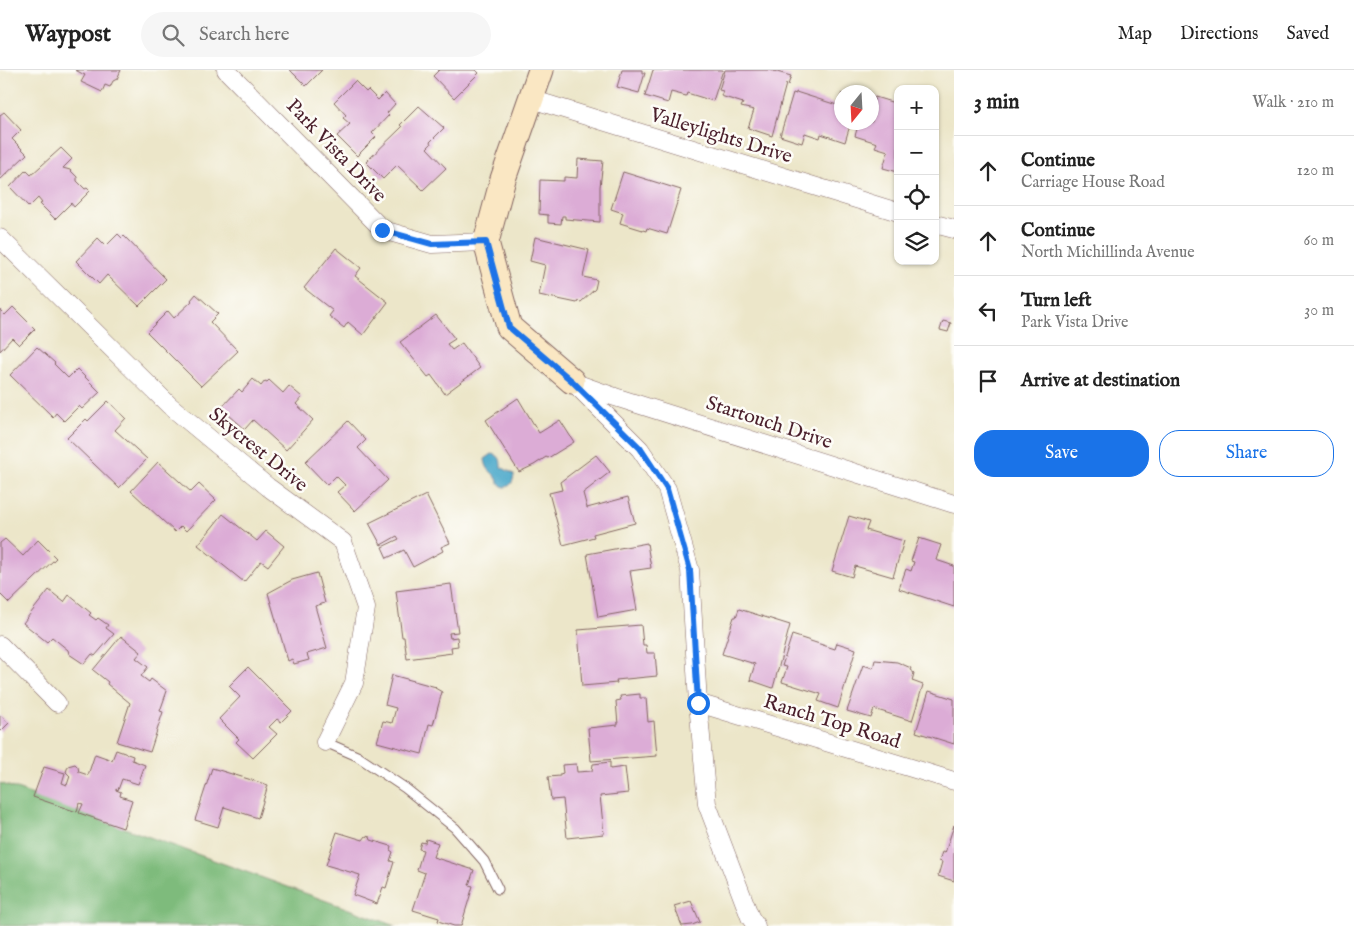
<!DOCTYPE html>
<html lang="en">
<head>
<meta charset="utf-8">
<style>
  :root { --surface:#fff; --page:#f6f6f6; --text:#222; --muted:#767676; --line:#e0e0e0; --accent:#1a73e8 }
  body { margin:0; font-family:"IM FELL English",serif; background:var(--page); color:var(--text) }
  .controls { position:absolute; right:15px; top:15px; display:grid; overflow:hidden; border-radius:10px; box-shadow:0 1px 4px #0004 }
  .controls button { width:45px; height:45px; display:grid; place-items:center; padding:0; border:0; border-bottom:1px solid var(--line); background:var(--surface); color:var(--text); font:25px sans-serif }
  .compass { position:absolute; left:834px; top:15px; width:45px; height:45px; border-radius:50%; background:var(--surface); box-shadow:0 1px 4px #0004; rotate:198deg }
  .stop { position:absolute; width:15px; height:15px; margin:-11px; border:4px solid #1a73e8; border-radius:50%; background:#fff }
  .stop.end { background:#1a73e8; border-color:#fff; box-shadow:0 1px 5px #0008 }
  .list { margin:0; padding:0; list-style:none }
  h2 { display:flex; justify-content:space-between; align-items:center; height:65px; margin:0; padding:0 20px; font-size:21px }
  h2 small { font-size:16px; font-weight:400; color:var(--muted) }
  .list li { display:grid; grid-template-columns:32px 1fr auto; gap:15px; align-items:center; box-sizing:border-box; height:70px; padding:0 20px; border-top:1px solid var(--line) }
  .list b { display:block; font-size:19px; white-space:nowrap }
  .list p { margin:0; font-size:16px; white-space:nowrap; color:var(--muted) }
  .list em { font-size:16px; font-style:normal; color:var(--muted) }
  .actions { display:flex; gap:10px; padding:15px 20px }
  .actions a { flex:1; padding:11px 0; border:1px solid var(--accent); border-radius:20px; text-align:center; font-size:18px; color:var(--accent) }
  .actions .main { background:var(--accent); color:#fff }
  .icon { flex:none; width:28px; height:28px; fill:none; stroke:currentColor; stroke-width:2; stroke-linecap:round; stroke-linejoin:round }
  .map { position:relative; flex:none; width:954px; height:856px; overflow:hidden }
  header { display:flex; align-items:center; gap:30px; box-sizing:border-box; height:70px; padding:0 25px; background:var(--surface); border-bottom:1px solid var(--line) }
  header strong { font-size:24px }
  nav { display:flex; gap:28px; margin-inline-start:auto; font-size:18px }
  .search { width:350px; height:45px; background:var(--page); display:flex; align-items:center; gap:12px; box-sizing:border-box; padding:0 18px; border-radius:28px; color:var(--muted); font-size:19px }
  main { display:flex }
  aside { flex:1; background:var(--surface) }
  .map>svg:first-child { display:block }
</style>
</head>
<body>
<header>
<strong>Waypost</strong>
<div class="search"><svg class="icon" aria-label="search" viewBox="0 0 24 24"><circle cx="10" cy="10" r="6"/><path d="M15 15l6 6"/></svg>Search here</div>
<nav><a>Map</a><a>Directions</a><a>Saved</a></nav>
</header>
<main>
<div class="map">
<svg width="954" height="856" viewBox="0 0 954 856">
  <rect width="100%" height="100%" fill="#fdfcf7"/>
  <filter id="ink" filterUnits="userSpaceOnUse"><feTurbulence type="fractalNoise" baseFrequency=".02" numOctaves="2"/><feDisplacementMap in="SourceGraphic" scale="10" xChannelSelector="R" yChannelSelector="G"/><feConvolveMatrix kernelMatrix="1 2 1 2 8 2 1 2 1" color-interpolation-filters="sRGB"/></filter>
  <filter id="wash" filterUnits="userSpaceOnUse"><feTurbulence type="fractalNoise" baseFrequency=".0096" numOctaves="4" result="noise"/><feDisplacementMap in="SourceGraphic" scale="20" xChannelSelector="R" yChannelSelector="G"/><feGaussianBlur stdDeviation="1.12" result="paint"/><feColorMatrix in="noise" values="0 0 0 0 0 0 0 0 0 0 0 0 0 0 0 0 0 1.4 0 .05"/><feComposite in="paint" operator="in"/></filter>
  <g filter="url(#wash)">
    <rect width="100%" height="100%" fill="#ece6c9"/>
    <polygon fill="#7ebb7b" stroke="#646d53" points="0,713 396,856 0,856"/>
    <path fill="#4ca9ca" stroke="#4b647a" d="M492,384c8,1 9,6 9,13l13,7c0,6 -4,16 -12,12 -4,-2 -4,-7 -7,-10 -6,-6 -9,-8 -10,-17z"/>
    <g id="blocks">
      <g fill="#dcacd6">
        <polygon points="75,0 121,0 117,9 113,11 110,17 105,15 102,22 81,12 85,5"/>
        <polygon points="290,0 322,0 306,16"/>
        <polygon points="439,0 476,0 479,3 454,28 433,6"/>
        <polygon points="622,0 642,0 642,3 645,3 639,23 617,17"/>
        <polygon points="653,0 723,0 713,31 687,23 686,26 671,22 668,33 645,26"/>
        <polygon points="725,0 770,0 791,6 788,15 786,14 772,66 748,58 754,40 741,37 743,33 721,26 723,21 719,20"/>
        <polygon points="355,11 366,22 368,20 378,30 385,23 395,34 387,43 389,45 372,63 376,67 357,86 337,66 350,54 343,48 346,45 334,32"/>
        <polygon points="796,22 837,35 842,23 842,52 851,52 845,72 821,64 820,68 805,63 802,73 780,66 793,23 796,24"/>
        <polygon points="875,27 898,34 898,102 883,98 888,81 875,77 877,73 855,66 859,52 872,52 872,36"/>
        <polygon points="419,36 444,58 430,72 431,74 427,78 446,98 423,120 397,95 383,109 366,92 402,57 400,55"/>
        <polygon points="4,42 21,60 12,69 27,84 0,110 0,45"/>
        <polygon points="61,78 72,89 63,98 70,100 77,107 77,111 85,119 87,118 90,121 74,137 71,133 55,149 40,134 42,133 38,128 29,137 10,117 26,100 31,105"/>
        <polygon points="578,89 603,91 600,117 600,152 565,149 565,146 562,146 561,154 548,153 548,145 539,144 540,110 564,111 564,107 577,108"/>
        <polygon points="623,102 681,120 667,164 647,158 646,161 620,153 623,143 611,139"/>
        <polygon points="118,164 122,168 124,166 166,209 139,236 107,205 99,214 76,191 98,168 106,176"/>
        <polygon points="535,167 589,180 583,207 597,210 595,219 581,232 578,231 577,233 539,225 545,195 530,191"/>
        <polygon points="336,178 361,198 355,206 388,232 363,265 348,252 344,258 329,246 333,241 304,218"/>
        <polygon points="196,224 218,244 210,252 238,281 201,316 147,262 168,241 174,248 192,231 191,230"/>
        <polygon points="13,237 35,259 19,275 12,268 0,281 0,240 5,245"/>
        <polygon points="436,245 455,269 447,274 452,280 462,273 480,298 445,324 431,305 428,307 400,272"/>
        <polygon points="943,251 951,253 948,262 940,260"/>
        <polygon points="37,277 55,293 54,294 68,308 77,299 100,322 82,339 79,336 64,351 56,343 53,347 10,305"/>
        <polygon points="253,309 261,316 265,311 267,312 269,310 283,323 289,316 302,327 296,334 313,350 286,380 253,350 245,359 221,338 239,319 242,322"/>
        <polygon points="518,328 539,363 560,350 574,372 548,388 546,387 534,395 519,402 486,350"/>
        <polygon points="108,331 126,348 115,360 147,389 119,418 67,368 86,349 88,351"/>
        <polygon points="348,351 366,370 358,378 388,410 355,441 337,422 345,415 336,406 327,415 305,392"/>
        <polygon points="596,385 610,402 583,423 587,438 628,427 635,453 593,464 594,467 563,475 549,423 562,420 560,412"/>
        <polygon points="158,392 191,422 199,414 216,430 186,461 181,456 175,462 131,421"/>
        <polygon points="426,425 450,473 441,477 443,481 413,497 404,480 387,488 382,477 399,469 397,466 381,475 369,453"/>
        <polygon points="223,444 257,471 266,461 284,476 268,496 261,491 244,512 198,475"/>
        <polygon points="849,446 869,452 866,460 904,471 893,507 855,496 852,507 832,501"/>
        <polygon points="919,468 941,475 936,490 954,496 954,537 899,519 906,499 911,501 914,492 911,491"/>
        <polygon points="5,469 23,486 38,470 56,488 9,533 0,524 0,473"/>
        <polygon points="647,473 651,498 630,501 637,540 598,547 587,484"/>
        <polygon points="317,503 325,533 315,536 327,578 307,584 309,590 294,594 292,589 288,591 268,523 292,510"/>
        <polygon points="451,514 458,562 449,563 450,568 457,567 458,576 451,577 452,583 407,589 404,567 402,567 396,521"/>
        <polygon points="49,520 64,532 69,525 91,543 89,545 96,550 98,548 108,555 106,558 114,564 95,586 92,584 84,594 69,584 68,580 52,567 47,572 23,553"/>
        <polygon points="739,539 790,555 773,618 750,610 755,594 722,584 734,547 736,547"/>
        <polygon points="641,555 643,575 646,575 647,583 655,583 657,606 616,610 617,613 582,616 578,560"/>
        <polygon points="792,565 835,579 837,573 856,579 838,638 818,631 821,624 782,612 787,597 782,596"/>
        <polygon points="121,566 141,582 136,588 148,597 141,606 149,612 151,609 167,621 160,641 163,642 150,682 117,672 130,633 107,614 108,612 93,600"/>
        <polygon points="875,590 897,592 911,598 910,600 914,603 912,611 923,615 912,651 874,639 871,648 847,641 863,595 873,598"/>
        <polygon points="248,597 292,641 281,652 277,649 269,657 277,664 253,688 236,672 239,669 219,649 240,627 229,616"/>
        <polygon points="392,605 436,617 435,618 442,622 433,655 429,654 422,684 377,672 383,651 392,653 396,638 385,635"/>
        <polygon points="929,621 954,629 954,674 916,662"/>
        <polygon points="640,624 640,628 646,628 648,652 654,651 657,686 591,691 588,658 618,655 616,631 621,630 620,626"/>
        <polygon points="0,645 9,653 0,662"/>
        <polygon points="116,680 133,686 132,690 145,695 138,714 122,709 118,720 116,719 116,720 121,722 120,726 132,730 123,758 79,743 83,734 79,733 77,742 33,727 44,697 65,703 62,713 67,715 70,706 66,702 68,696 75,694 78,697 79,702 88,705 95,684 112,690"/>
        <polygon points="610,692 610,699 625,697 628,723 600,726 604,764 567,768 563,729 551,730 548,707 560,706 560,704 563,703 562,695 576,694 577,702 592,701 593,694"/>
        <polygon points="212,698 268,715 258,748 224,737 218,757 195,750"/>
        <polygon points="954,755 954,811 938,806 942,792 939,791 942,782 945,783"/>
        <polygon points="337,762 363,770 366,766 370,767 371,770 391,776 390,780 393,782 390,791 394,792 386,818 383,817 377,834 353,825 360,805 326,795"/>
        <polygon points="426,769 438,773 433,787 474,800 469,815 473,816 461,856 454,856 438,851 439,848 413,840 425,803 417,800 423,780 419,779 421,772 425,773"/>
        <polygon points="691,831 700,852 692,855 682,856 674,836"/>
      </g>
    </g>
  </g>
  <g filter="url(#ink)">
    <use href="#blocks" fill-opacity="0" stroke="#836562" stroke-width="1"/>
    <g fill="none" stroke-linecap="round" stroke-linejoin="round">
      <g stroke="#836562" stroke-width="11">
        <polyline id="lane" points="325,672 357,686 405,718 455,758 484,791 498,819"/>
      </g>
      <g stroke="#836562" stroke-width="19">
        <g id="street">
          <polyline points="226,0 383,160 432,174 486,172"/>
          <polyline points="531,29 898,142"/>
          <polyline points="935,154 954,159"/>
          <polyline points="0,168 169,335 268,417 343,472 366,538 354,613 325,672"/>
          <polyline points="572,311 640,379 667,419 690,500 698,633 707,734 750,847 756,856"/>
          <polyline points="578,314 615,327 954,434"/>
          <polyline points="0,575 57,633"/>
          <polyline points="698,633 954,711"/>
        </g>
      </g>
      <g stroke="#836562" stroke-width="27">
        <polyline id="secondary" points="541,0 503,109 486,172 509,257 572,311"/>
      </g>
      <use href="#lane" stroke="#fff" stroke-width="9"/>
      <use href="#street" stroke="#fff" stroke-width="18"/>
      <use href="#secondary" stroke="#fae7c3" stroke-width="25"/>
    </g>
  </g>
  <g fill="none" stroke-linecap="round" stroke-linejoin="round" filter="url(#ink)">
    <polyline stroke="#1a73e8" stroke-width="6" points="382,160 432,174 486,172 509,257 572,311 640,378 667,419 690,500 698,633"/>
  </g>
  <g text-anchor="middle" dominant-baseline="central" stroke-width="5" stroke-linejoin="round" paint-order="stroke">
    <g font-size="20" fill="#4a1f2b" stroke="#fdfcf7">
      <text transform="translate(721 66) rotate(17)">Valleylights Drive</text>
      <text transform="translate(336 81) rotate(46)">Park Vista Drive</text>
      <text transform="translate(769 353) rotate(18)">Startouch Drive</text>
      <text transform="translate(258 380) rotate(39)">Skycrest Drive</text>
      <text transform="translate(832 652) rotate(17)">Ranch Top Road</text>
    </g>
  </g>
</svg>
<div class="controls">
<button>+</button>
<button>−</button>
<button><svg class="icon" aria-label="locate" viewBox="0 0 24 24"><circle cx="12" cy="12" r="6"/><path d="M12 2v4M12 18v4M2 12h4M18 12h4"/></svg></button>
<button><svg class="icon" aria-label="layers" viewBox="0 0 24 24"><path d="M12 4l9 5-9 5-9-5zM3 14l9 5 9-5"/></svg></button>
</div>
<svg class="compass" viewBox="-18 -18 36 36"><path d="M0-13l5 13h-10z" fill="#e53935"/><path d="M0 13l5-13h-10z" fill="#767676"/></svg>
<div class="stop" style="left:698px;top:633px"></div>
<div class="stop end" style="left:382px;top:160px"></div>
</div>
<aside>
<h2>3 min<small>Walk · 210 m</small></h2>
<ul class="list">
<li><svg class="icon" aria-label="ahead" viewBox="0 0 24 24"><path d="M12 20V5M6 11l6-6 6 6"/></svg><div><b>Continue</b><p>Carriage House Road</p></div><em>120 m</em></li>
<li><svg class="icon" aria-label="ahead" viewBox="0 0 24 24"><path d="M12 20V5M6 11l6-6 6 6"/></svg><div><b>Continue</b><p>North Michillinda Avenue</p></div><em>60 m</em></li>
<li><svg class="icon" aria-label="left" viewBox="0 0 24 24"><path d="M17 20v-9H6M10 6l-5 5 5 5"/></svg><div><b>Turn left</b><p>Park Vista Drive</p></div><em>30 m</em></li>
<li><svg class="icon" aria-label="arrive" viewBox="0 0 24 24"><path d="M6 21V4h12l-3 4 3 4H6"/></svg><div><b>Arrive at destination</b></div></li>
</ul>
<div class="actions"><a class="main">Save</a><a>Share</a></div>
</aside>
</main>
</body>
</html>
